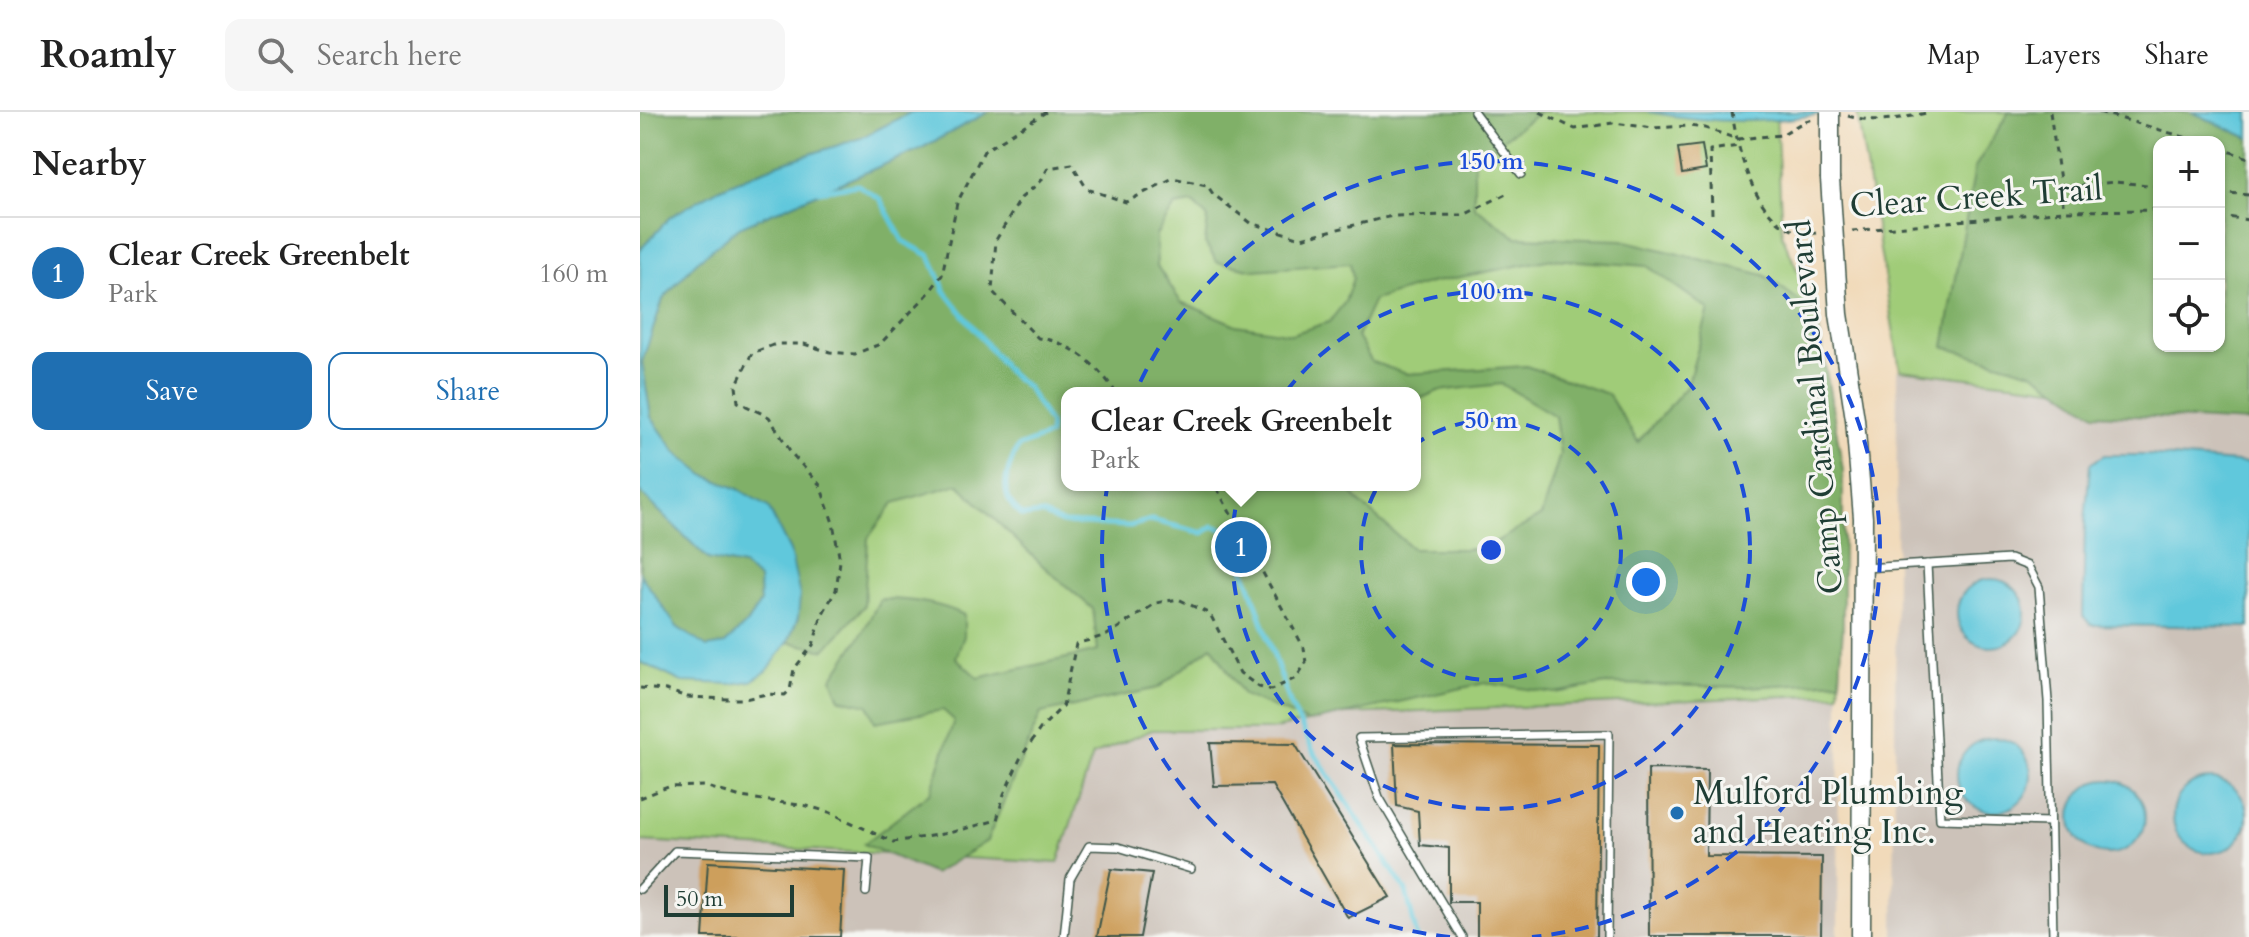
<!DOCTYPE html>
<html lang="en">
<head>
<meta charset="utf-8">
<style>
  :root { --surface:#fff; --page:#f6f6f6; --text:#222; --muted:#767676; --line:#e0e0e0; --accent:#1f6fb2 }
  body { margin:0; font-family:Cardo,serif; background:var(--page); color:var(--text) }
  .controls { position:absolute; right:24px; top:24px; display:grid; overflow:hidden; border-radius:16px; box-shadow:0 2px 6px #0004 }
  .controls button { width:72px; height:72px; display:grid; place-items:center; padding:0; border:0; border-bottom:2px solid var(--line); background:var(--surface); color:var(--text); font:40px sans-serif }
  .scale { position:absolute; left:24px; bottom:20px; width:130px; box-sizing:border-box; padding-left:8px; border:4px solid #1f3d34; border-top:0; font-size:22px; line-height:28px; white-space:nowrap; color:#1f3d34; -webkit-text-stroke:6px #f6f6f2; paint-order:stroke }
  .you { position:absolute; left:1006px; top:470px; width:28px; height:28px; margin:-20px; border:6px solid #fff; border-radius:50%; background:#1a73e8; box-shadow:0 0 0 12px #1a73e833 }
  .badge { display:grid; place-items:center; width:52px; height:52px; border-radius:50%; background:var(--accent); color:#fff; font-size:26px; font-weight:700 }
  .pin { position:absolute; translate:-50% -50%; border:4px solid #fff; box-shadow:0 2px 8px #0006 }
  .popup { position:absolute; left:421px; top:275px; width:360px; height:104px; box-sizing:border-box; display:grid; place-content:center; border-radius:16px; background:var(--surface); filter:drop-shadow(0 2px 6px #0005); font-size:26px; white-space:nowrap; color:var(--muted) }
  .popup b { font-size:30px; color:var(--text) }
  .popup::after { content:''; position:absolute; left:50%; top:100%; margin-left:-16px; border:16px solid transparent; border-top-color:var(--surface) }
  .list { margin:0; padding:0; list-style:none }
  h2 { display:flex; justify-content:space-between; align-items:center; height:104px; margin:0; padding:0 32px; font-size:34px }
  h2 small { font-size:26px; font-weight:400; color:var(--muted) }
  .list li { display:grid; grid-template-columns:52px 1fr auto; gap:24px; align-items:center; box-sizing:border-box; height:112px; padding:0 32px; border-top:2px solid var(--line) }
  .list b { display:block; font-size:30px; white-space:nowrap }
  .list p { margin:0; font-size:26px; white-space:nowrap; color:var(--muted) }
  .list em { font-size:26px; font-style:normal; color:var(--muted) }
  .actions { display:flex; gap:16px; padding:24px 32px }
  .actions a { flex:1; padding:18px 0; border:2px solid var(--accent); border-radius:16px; text-align:center; font-size:28px; color:var(--accent) }
  .actions .main { background:var(--accent); color:#fff }
  .icon { flex:none; width:44px; height:44px; fill:none; stroke:currentColor; stroke-width:2; stroke-linecap:round; stroke-linejoin:round }
  .map { position:relative; flex:none; width:1609px; height:825px; overflow:hidden }
  header { display:flex; align-items:center; gap:48px; box-sizing:border-box; height:112px; padding:0 40px; background:var(--surface); border-bottom:2px solid var(--line) }
  header strong { font-size:38px }
  nav { display:flex; gap:44px; margin-inline-start:auto; font-size:28px }
  .search { width:560px; height:72px; background:var(--page); display:flex; align-items:center; gap:20px; box-sizing:border-box; padding:0 28px; border-radius:16px; color:var(--muted); font-size:30px }
  main { display:flex }
  aside { flex:1; background:var(--surface) }
  .map>svg:first-child { display:block }
</style>
</head>
<body>
<header>
<strong>Roamly</strong>
<div class="search"><svg class="icon" aria-label="search" viewBox="0 0 24 24"><circle cx="10" cy="10" r="6"/><path d="M15 15l6 6"/></svg>Search here</div>
<nav><a>Map</a><a>Layers</a><a>Share</a></nav>
</header>
<main>
<aside>
<h2>Nearby<small></small></h2>
<ul class="list">
<li><span class="badge">1</span><div><b>Clear Creek Greenbelt</b><p>Park</p></div><em>160 m</em></li>
</ul>
<div class="actions"><a class="main">Save</a><a>Share</a></div>
</aside>
<div class="map">
<svg width="1609" height="825" viewBox="0 0 1609 825">
  <rect width="100%" height="100%" fill="#f6f6f2"/>
  <filter id="ink" filterUnits="userSpaceOnUse"><feTurbulence type="fractalNoise" baseFrequency=".0125" numOctaves="2"/><feDisplacementMap in="SourceGraphic" scale="16" xChannelSelector="R" yChannelSelector="G"/><feConvolveMatrix kernelMatrix="1 2 1 2 8 2 1 2 1" color-interpolation-filters="sRGB"/></filter>
  <filter id="wash" filterUnits="userSpaceOnUse"><feTurbulence type="fractalNoise" baseFrequency=".006" numOctaves="4" result="noise"/><feDisplacementMap in="SourceGraphic" scale="32" xChannelSelector="R" yChannelSelector="G"/><feGaussianBlur stdDeviation="1.8" result="paint"/><feColorMatrix in="noise" values="0 0 0 0 0 0 0 0 0 0 0 0 0 0 0 0 0 1.4 0 .05"/><feComposite in="paint" operator="in"/></filter>
  <g filter="url(#wash)">
    <rect width="100%" height="100%" fill="#f1daba"/>
    <g fill="#ccc2b9">
      <polygon points="1257,258 1609,299 1609,825 1254,825"/>
      <polygon points="1199,582 1198,825 0,825 0,729 418,751 427,614"/>
    </g>
    <g fill="#a0cc78" stroke="#608456" stroke-width="2" fill-rule="evenodd">
      <path d="M0,0h1136l6,123 34,78 27,157v153l-4,71 -541,22 10,6 -38,8h-118l-59,25 -35,108 -418,-22zM427,281h348v92h-348z"/>
      <path d="M1217,0h336l56,25v274l-349,-41zM1519,30h60v204h-60z"/>
    </g>
    <g fill="#80b068" stroke="#50764e" stroke-width="2" fill-rule="evenodd">
      <polygon points="0,0 271,0 221,26 136,53 78,77 30,105 0,138"/>
      <path d="M348,0h552l-66,48v46l42,31 106,3 142,35 52,38 27,157v153l-3,58 -93,6 -141,-3 -51,9 -70,-10 -177,39 -65,-27 -31,-49 -54,42 -117,25 -54,128 -53,33 -70,-30 67,-52 23,-72 -11,-10 -68,12 -7,-17 -28,-6 -8,-20 31,-47 17,-33c29,0 58,3 84,16v21l-8,22 22,20 120,-27 -5,-42 -51,-44 -84,-81 -64,19 -26,35 -4,68 -39,44 -37,-8 10,-24 -8,-67 -22,-43 -30,-19 -34,-14 -28,-23 -25,-35 -9,-55 21,-63 32,-36 44,-36 181,-78zM553,91l15,15 -3,25 12,19 37,8 96,-7 3,15 -8,24 -16,20 -37,12 -56,-9 -55,-23 -24,-36 -1,-31 19,-29zM912,147l95,7 62,44 -22,76 -49,56 -30,-48 -82,-28 -119,8 -35,-12 -15,-25 17,-37 56,-17zM862,272l53,32 5,38 -19,62 -58,33h-70l-54,-47 -14,-17h-278v-92h348v8l23,-10z"/>
      <path d="M1369,0h183l57,26v284l-154,-8 -63,-42 -88,-25 31,-180zM1519,30h60v204h-60z"/>
      <polygon points="0,380 68,447 103,454 119,466 120,491 109,509 85,532 67,535 37,515 4,469 0,462"/>
    </g>
    <g fill="#60c8dc" stroke="#408288" stroke-width="2">
      <polygon points="271,0 348,0 280,37 99,115 55,151 23,187 2,250 11,305 36,340 64,363 98,377 128,395 150,439 160,484 158,506 148,530 127,559 111,569 91,572 42,570 0,550 0,462 37,515 67,535 85,532 109,509 120,491 119,467 103,454 68,447 0,380 0,138 30,105 78,77 136,53 221,26"/>
      <path d="M1008,0h184c-61,13 -123,11 -184,0z"/>
      <polygon points="1552,0 1609,0 1609,26"/>
      <polygon points="1464,343 1507,343 1609,351 1609,515 1451,513 1443,504 1445,409 1450,352"/>
      <circle cx="1351" cy="501" r="34"/>
      <circle cx="1354" cy="663" r="37"/>
      <circle cx="1570" cy="704" r="37"/>
      <circle cx="1468" cy="705" r="37"/>
    </g>
    <g fill="none" stroke-linecap="round" stroke-linejoin="round">
      <path stroke="#60c8dc" stroke-width="5" d="M179,79l39,-6 22,14 23,42 27,15 15,35 64,82 18,14 23,37 -1,11 -31,12c-13,26 -21,50 5,69l19,-2 20,9 68,3 21,-6 52,13 10,-7 13,4 23,52 41,121 23,48 93,140 11,46"/>
    </g>
    <g id="blocks">
      <g fill="#cd9f5c">
        <polygon points="1062,33 1066,58 1042,62 1038,36"/>
        <polygon points="570,631 655,632 750,785 708,806 632,673 574,674"/>
        <polygon points="754,632 959,633 957,825 837,825 837,790 809,790 809,736 780,733 778,699 757,694"/>
        <polygon points="1008,657 1067,658 1066,744 1182,745 1181,824 1009,824"/>
        <polygon points="68,750 204,758 200,825 63,825"/>
        <polygon points="471,757 512,761 500,825 457,825"/>
      </g>
    </g>
  </g>
  <g filter="url(#ink)">
    <use href="#blocks" fill-opacity="0" stroke="#3e5548" stroke-width="2"/>
    <g fill="none" stroke-linecap="round" stroke-linejoin="round">
      <g stroke="#3e5548" stroke-width="10">
        <g id="service">
          <polyline points="834,0 881,62"/>
          <polyline points="1287,452 1300,707 1410,710"/>
          <polyline points="1224,456 1370,447 1388,454 1399,475 1408,589 1413,825"/>
          <polyline points="0,777 35,739 229,746 226,780"/>
          <polyline points="424,825 430,767 449,734 478,735 551,757"/>
          <polyline points="822,825 739,685 719,626 969,622 967,825"/>
        </g>
      </g>
      <g stroke="#3e5548" stroke-width="21">
        <polyline id="tertiary" points="1190,67 1199,202 1215,307 1223,406 1221,825"/>
      </g>
      <g stroke="#3e5548" stroke-width="3" stroke-dasharray="6 6" stroke-linecap="butt">
        <polyline points="900,0 935,17 973,11 1013,16 1048,14 1065,16 1097,27 1141,23 1165,9 1173,7"/>
        <path d="M1092,0c6,43 27,127 84,121"/>
        <polyline points="1410,0 1421,75 1475,70 1519,74"/>
        <polyline points="1459,0 1561,30"/>
        <path d="M1208,4c28,8 55,2 83,-4"/>
        <polyline points="1579,36 1609,46"/>
        <polyline points="1421,75 1424,99"/>
        <polyline points="1579,80 1609,83"/>
        <polyline points="1072,102 1070,38 1099,34"/>
        <polyline points="1579,104 1609,108"/>
        <polyline points="1212,119 1424,99 1519,98"/>
        <path d="M476,281c-17,-27 -46,-52 -78,-55l-46,-47 4,-51 25,-42 20,-17 7,-13 24,-4 15,25 39,13 47,-24 34,7 6,9 38,29 50,15 91,-22 72,-1 46,-23"/>
        <polyline points="0,576 26,578 47,585 88,587 105,587 126,582 145,583 150,578 154,557 173,533 182,503 196,478 200,449 193,411 180,373 152,342 129,305 98,290 96,274 112,241 136,232 164,232 190,240 215,242 240,232 288,182 302,163 317,91 344,39 406,0"/>
        <polyline points="0,686 28,675 64,674 101,685 167,694 189,700 253,730 309,721 357,708 364,682 380,647 400,617 423,594 436,532 467,523 516,491 538,487 570,502 600,561 619,575 631,578 656,566 666,551 664,536 575,373"/>
      </g>
      <use href="#service" stroke="#fff" stroke-width="7"/>
      <use href="#tertiary" stroke="#fff" stroke-width="18"/>
      <g stroke="#3e5548" stroke-width="21" stroke-linecap="butt">
        <polyline id="tertiary-bridge" points="1190,0 1190,67"/>
      </g>
      <use href="#tertiary-bridge" stroke="#fff" stroke-width="18"/>
    </g>
  </g>
  <g fill="none" stroke="#1d4ed8" stroke-width="4" stroke-dasharray="14 10">
    <circle cx="851" cy="438" r="130"/>
    <circle cx="851" cy="438" r="259"/>
    <path d="M810 825A389 389 0 1 1 892 825"/>
  </g>
  <circle fill="#1f6fb2" stroke="#f6f6f2" stroke-width="3" cx="1037" cy="701" r="8"/>
  <g text-anchor="middle" dominant-baseline="central" stroke-width="6" stroke-linejoin="round" paint-order="stroke">
    <g font-size="34" fill="#1f3d34" stroke="#f6f6f2">
      <text transform="translate(1336 85) rotate(-4)">Clear Creek Trail</text>
      <text transform="translate(1175 295) rotate(-95)">Camp Cardinal Boulevard</text>
    </g>
    <g font-size="34" fill="#1f3d34" stroke="#f6f6f2" text-anchor="start">
      <text x="1053" y="681">Mulford Plumbing<tspan x="1053" dy="39">and Heating Inc.</tspan></text>
    </g>
  </g>
  <circle cx="851" cy="438" r="12" fill="#1d4ed8" stroke="#f6f6f2" stroke-width="4"/>
  <g font-size="24" text-anchor="middle" font-weight="bold" fill="#1d4ed8" stroke="#f6f6f2" stroke-width="6" stroke-linejoin="round" paint-order="stroke">
    <text x="851" y="57">150 m</text>
    <text x="851" y="187">100 m</text>
    <text x="851" y="316">50 m</text>
  </g>
</svg>
<div class="controls">
<button>+</button>
<button>−</button>
<button><svg class="icon" aria-label="locate" viewBox="0 0 24 24"><circle cx="12" cy="12" r="6"/><path d="M12 2v4M12 18v4M2 12h4M18 12h4"/></svg></button>
</div>
<div class="scale">50 m</div>
<div class="you"></div>
<div class="pin badge" style="left:601px;top:435px">1</div>
<div class="popup"><b>Clear Creek Greenbelt</b>Park</div>
</div>
</main>
</body>
</html>
